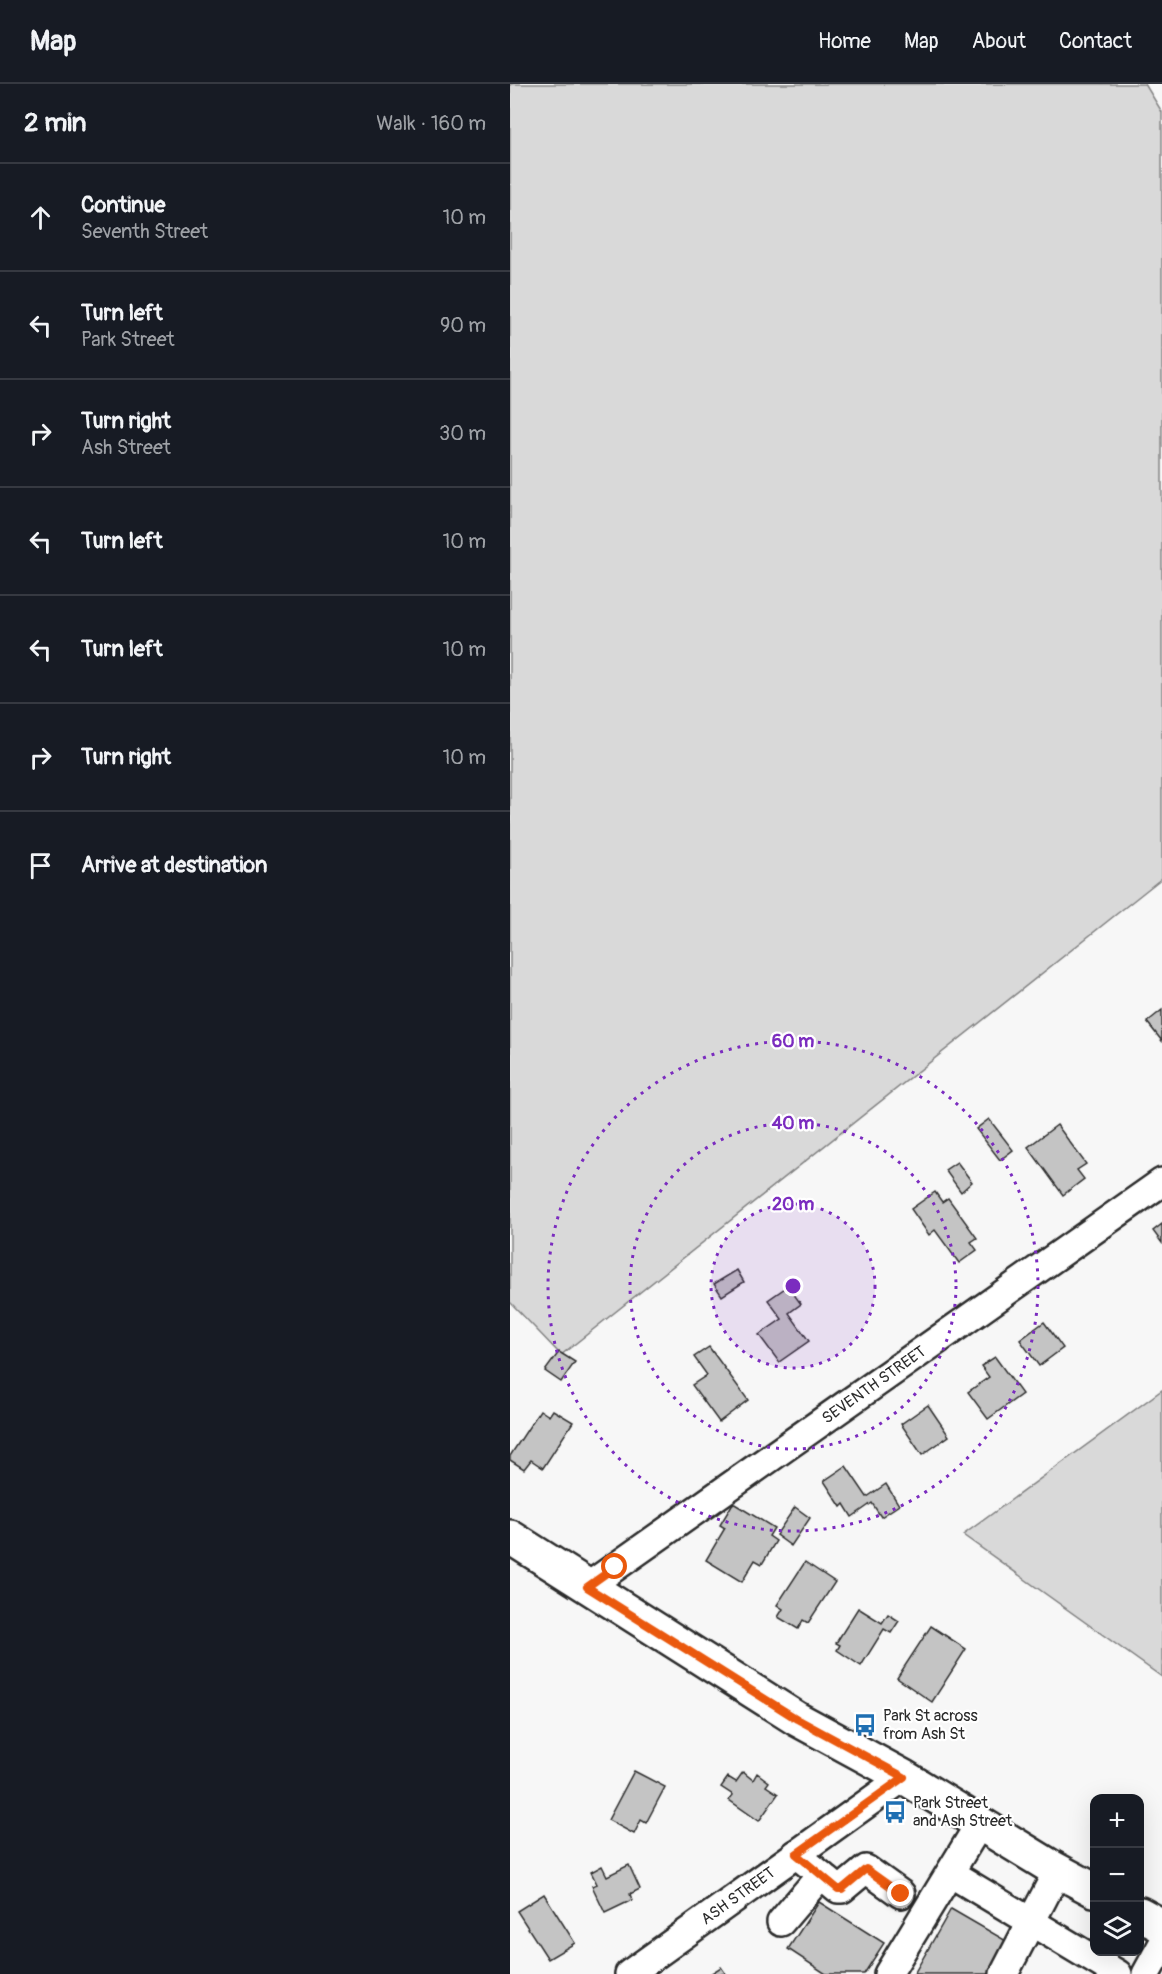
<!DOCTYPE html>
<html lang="en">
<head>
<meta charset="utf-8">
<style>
  :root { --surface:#171b24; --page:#242831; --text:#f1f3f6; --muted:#9ea1a6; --line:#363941 }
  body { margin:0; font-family:Pangolin,sans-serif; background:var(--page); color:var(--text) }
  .controls { position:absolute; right:18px; bottom:18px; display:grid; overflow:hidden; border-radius:12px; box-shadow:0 6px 24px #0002 }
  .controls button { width:54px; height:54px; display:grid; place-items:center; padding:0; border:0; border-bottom:2px solid var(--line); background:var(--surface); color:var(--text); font:30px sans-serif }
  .stop { position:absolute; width:18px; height:18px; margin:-14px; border:4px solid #ea580c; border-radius:50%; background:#fff }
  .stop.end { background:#ea580c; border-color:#fff; box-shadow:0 2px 6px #0008 }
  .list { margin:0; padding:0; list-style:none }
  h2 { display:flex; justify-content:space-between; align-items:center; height:78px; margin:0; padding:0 24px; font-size:26px }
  h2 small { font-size:20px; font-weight:400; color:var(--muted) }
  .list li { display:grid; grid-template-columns:39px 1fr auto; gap:18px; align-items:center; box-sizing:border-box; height:108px; padding:0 24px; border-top:2px solid var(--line) }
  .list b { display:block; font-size:22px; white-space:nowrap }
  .list p { margin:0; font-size:20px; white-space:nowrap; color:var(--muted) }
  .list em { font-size:20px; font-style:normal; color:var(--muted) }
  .icon { flex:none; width:33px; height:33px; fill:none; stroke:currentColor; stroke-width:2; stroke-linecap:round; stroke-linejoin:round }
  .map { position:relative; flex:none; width:652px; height:1890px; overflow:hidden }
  header { display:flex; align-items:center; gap:36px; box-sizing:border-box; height:84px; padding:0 30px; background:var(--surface); border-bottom:2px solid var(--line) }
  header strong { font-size:28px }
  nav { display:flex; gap:33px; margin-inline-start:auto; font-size:21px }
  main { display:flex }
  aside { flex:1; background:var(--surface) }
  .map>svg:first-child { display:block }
</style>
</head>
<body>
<header>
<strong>Map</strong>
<nav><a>Home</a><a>Map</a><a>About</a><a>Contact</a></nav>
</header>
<main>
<aside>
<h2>2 min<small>Walk · 160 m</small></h2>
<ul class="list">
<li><svg class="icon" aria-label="ahead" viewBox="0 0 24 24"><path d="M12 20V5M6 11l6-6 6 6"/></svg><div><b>Continue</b><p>Seventh Street</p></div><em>10 m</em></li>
<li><svg class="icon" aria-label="left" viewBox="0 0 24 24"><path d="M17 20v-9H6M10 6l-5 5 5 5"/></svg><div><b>Turn left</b><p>Park Street</p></div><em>90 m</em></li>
<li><svg class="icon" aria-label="right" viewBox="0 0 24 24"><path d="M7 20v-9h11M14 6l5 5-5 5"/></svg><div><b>Turn right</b><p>Ash Street</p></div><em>30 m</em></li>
<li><svg class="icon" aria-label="left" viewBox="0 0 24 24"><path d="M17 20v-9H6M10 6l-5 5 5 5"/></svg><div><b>Turn left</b></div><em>10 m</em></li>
<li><svg class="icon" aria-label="left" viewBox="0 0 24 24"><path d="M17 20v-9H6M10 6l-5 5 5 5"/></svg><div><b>Turn left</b></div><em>10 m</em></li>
<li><svg class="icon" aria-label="right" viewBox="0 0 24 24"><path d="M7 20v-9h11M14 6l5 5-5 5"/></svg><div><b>Turn right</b></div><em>10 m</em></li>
<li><svg class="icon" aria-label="arrive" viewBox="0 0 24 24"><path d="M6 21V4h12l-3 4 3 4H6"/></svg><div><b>Arrive at destination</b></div></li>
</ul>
</aside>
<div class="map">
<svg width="652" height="1890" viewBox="0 0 652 1890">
  <rect width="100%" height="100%" fill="#f7f7f7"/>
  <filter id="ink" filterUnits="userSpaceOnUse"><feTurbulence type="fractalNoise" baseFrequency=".0167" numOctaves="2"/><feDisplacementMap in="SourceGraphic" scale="12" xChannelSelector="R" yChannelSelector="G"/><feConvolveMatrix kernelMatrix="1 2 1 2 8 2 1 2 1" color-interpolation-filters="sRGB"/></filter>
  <g filter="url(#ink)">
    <g fill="#d9d9d9" stroke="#828282" stroke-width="1.5">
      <polygon points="0,0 635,0 652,28 652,794 51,1271 0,1218"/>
      <polygon points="652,1306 652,1593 453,1451"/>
    </g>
    <g fill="#c4c4c4" stroke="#2b2b2b" stroke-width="1.5">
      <polygon points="652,926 652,957 637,938"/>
      <polygon points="479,1035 503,1066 490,1076 466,1045"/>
      <polygon points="547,1041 576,1080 567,1086 574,1095 553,1111 518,1063"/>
      <polygon points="447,1078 462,1098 451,1108 435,1086"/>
      <polygon points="425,1108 432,1118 438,1114 467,1154 461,1158 467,1166 449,1179 425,1146 419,1151 401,1125"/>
      <polygon points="652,1140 652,1159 643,1147"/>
      <polygon points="227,1186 234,1198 212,1212 204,1200"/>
      <polygon points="278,1202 291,1220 279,1229 299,1257 269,1278 249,1251 272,1235 258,1216"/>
      <polygon points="534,1238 553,1264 529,1282 510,1256"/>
      <polygon points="199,1263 238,1316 209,1338 182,1301 197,1291 184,1273"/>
      <polygon points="49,1268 65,1278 51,1298 35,1287"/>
      <polygon points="485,1273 512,1310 478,1335 458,1308 479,1293 471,1282"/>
      <polygon points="418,1321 439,1352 412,1371 391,1340"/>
      <polygon points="30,1326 39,1332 43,1326 63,1338 33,1384 21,1376 14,1385 0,1376 0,1372"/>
      <polygon points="336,1382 357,1413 376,1400 389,1421 371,1433 362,1419 342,1433 334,1420 331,1423 314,1397"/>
      <polygon points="223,1419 264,1444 259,1452 266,1457 252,1480 245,1476 232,1498 196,1476 215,1444 210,1441"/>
      <polygon points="285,1423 300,1434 281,1462 266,1451"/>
      <polygon points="295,1478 325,1498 298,1539 293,1536 288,1545 268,1533 273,1525 267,1521"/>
      <polygon points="348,1524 372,1539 378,1530 389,1537 381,1549 374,1545 351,1582 327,1566 330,1561 326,1559"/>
      <polygon points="421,1542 456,1565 422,1618 387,1594"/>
      <polygon points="124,1687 155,1703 136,1739 131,1736 124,1750 98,1736"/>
      <polygon points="233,1688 243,1696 247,1689 259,1698 256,1702 268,1710 249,1737 219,1716 223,1711 211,1703 218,1693 226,1698"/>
      <polygon points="119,1781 130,1805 120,1810 122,1816 95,1829 82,1802 87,1800 81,1788 92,1782 97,1792"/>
      <polygon points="34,1810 65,1859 38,1875 7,1827"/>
      <polygon points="309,1818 374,1859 354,1890 316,1890 278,1865"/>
      <polygon points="441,1825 498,1858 480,1890 404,1890"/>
      <polygon points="211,1883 216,1890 200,1890"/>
    </g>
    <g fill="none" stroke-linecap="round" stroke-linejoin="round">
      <g stroke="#2b2b2b" stroke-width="32">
        <g id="minor">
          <path id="s1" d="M77,1503l575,-405"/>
          <polyline points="286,1770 328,1805 332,1805 356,1785 391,1810"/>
          <polyline points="440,1789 608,1890"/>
          <polyline points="271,1838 311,1791"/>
          <path id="s2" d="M119,1890l275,-197"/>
          <polyline points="378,1890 470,1739"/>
          <polyline points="494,1890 548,1786"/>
          <polyline points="636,1890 652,1861"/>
        </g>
      </g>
      <g stroke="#2b2b2b" stroke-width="38">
        <g id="major">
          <polyline points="0,1453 287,1635 394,1693 543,1784 584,1806"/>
          <polyline points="630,1830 652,1842"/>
        </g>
      </g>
      <use href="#minor" stroke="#fff" stroke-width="27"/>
      <use href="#major" stroke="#fff" stroke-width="33"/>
    </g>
  </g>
  <g fill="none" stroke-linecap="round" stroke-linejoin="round" filter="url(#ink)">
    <polyline stroke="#ea580c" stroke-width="8" points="105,1483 77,1503 287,1635 394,1693 286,1770 328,1805 332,1805 356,1785 391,1810"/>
  </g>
  <circle cx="283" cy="1202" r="82" fill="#7b2cbf" fill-opacity=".12"/>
  <g fill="none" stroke="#7b2cbf" stroke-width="3" stroke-dasharray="3 6">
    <circle cx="283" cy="1202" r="82"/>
    <circle cx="283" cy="1202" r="163"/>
    <circle cx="283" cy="1202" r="245"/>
  </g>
  <defs>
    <g id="bus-bare" transform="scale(1.8)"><path d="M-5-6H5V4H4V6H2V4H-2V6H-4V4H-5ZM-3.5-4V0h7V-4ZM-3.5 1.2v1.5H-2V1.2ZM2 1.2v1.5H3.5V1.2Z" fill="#1f6fb2" stroke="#fff" stroke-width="2.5" paint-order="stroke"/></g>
  </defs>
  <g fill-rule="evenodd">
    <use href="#bus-bare" x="355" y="1641"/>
    <use href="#bus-bare" x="385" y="1728"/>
  </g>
  <g text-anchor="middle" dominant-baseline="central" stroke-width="4.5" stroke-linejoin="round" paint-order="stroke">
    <g font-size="16" fill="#2b2b2b" stroke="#fff">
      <text stroke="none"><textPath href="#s1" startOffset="351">SEVENTH STREET</textPath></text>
      <text stroke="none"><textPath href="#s2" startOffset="134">ASH STREET</textPath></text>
    </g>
    <g font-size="16" fill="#2b2b2b" stroke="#fff" text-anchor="start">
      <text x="373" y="1632">Park St across<tspan x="373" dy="18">from Ash St</tspan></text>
      <text x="403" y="1719">Park Street<tspan x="403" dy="18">and Ash Street</tspan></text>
    </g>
  </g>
  <circle cx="283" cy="1202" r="9" fill="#7b2cbf" stroke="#fff" stroke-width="3"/>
  <g font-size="18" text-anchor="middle" font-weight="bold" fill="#7b2cbf" stroke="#fff" stroke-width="4.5" stroke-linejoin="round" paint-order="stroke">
    <text x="283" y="963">60 m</text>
    <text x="283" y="1045">40 m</text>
    <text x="283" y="1126">20 m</text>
  </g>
</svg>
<div class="controls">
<button>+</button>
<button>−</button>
<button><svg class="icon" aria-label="layers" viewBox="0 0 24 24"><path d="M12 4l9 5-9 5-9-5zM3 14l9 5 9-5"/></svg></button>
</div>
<div class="stop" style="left:105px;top:1483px"></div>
<div class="stop end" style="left:391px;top:1810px"></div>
</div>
</main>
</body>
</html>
